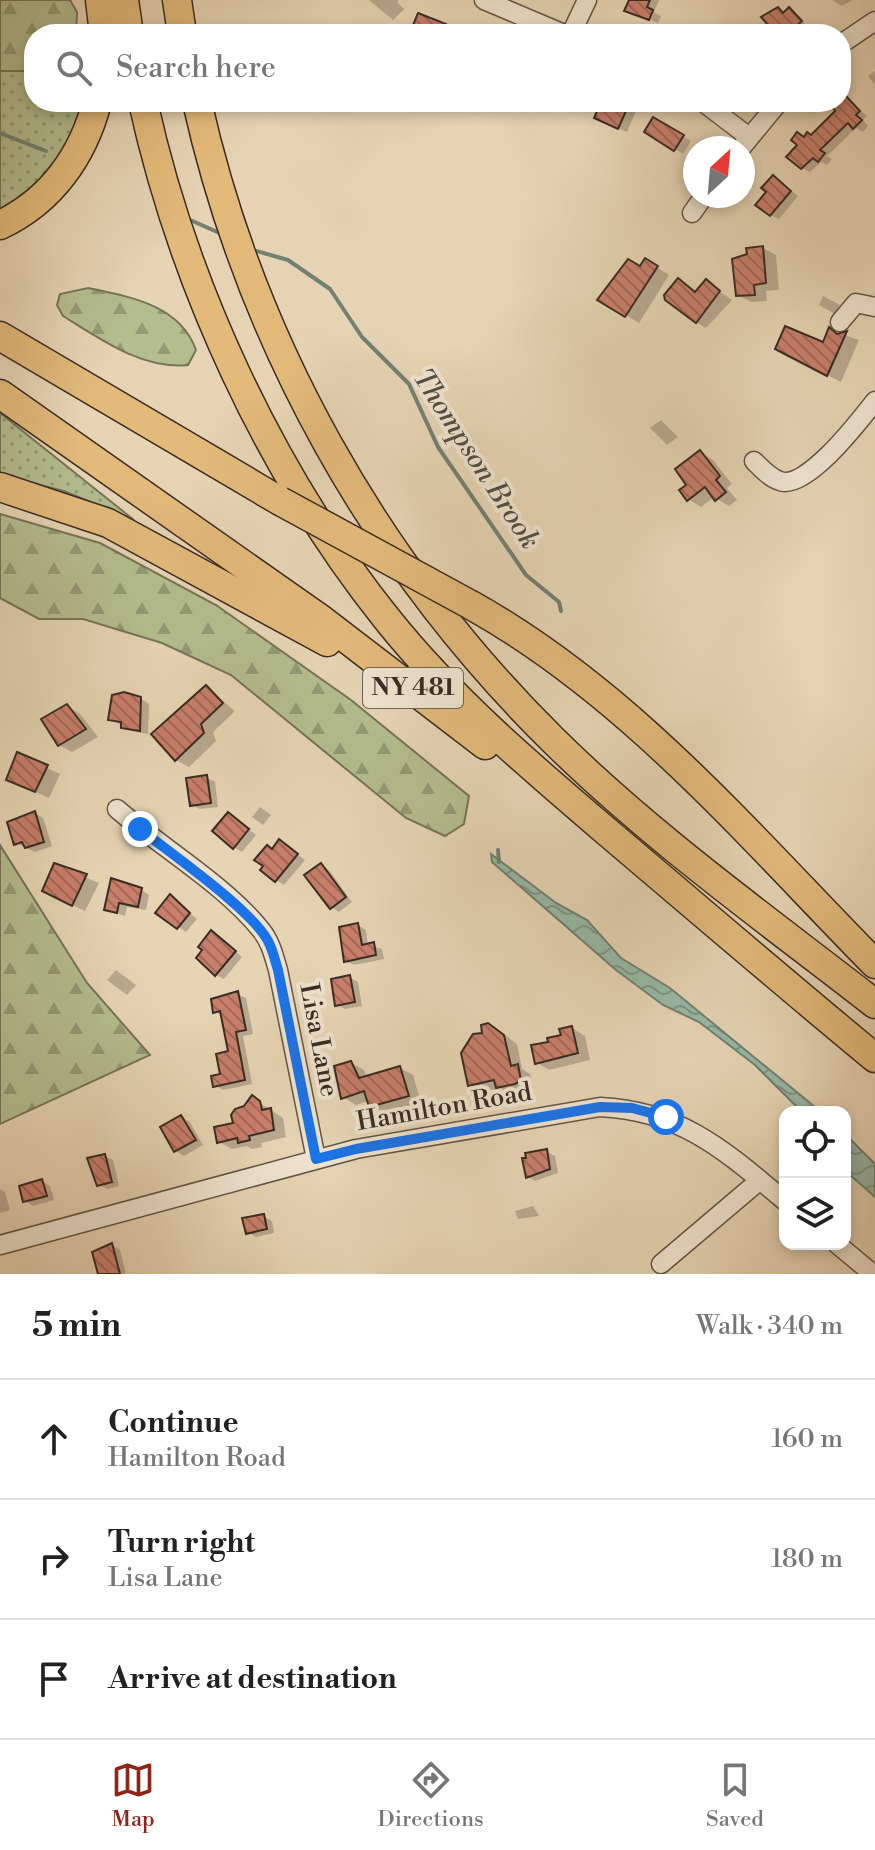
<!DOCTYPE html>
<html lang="en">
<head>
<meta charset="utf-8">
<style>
  :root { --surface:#fff; --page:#f2f2f2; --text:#222; --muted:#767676; --line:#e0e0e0; --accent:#8f2418 }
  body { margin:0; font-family:"Libre Bodoni",serif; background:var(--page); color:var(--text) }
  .controls { position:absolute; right:24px; bottom:24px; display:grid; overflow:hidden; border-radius:16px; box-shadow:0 4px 12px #0003 }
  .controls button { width:72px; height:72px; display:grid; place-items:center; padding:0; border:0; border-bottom:2px solid var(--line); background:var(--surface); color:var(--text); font:40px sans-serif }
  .compass { position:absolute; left:683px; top:136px; width:72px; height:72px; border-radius:50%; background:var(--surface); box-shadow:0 4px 12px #0003; rotate:26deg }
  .stop { position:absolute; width:24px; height:24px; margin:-18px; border:6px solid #1a73e8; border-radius:50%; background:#fff }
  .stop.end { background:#1a73e8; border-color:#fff; box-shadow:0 2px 8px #0008 }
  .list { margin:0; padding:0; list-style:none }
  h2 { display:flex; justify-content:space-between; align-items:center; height:104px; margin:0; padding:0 32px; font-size:34px }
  h2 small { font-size:26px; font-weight:400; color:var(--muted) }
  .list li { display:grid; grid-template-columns:52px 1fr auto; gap:24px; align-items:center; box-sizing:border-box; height:120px; padding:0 32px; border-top:2px solid var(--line) }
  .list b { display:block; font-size:30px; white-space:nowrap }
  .list p { margin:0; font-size:26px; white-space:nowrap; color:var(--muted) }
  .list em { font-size:26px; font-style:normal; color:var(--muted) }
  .icon { flex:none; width:44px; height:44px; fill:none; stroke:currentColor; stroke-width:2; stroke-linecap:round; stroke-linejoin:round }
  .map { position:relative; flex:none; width:875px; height:1274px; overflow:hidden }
  .search { position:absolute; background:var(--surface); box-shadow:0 4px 12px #0003; left:24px; right:24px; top:24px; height:88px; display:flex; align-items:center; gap:20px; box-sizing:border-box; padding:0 28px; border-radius:32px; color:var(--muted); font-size:30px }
  .sheet { height:464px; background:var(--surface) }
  nav { display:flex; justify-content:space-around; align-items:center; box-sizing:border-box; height:112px; border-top:2px solid var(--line); background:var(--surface); font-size:22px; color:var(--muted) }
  nav a { display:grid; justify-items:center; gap:4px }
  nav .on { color:var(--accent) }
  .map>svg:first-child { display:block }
</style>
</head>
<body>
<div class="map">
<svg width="875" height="1274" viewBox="0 0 875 1274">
  <defs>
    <pattern id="grass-dots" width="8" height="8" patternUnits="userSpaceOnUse" patternTransform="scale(2)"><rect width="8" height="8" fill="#b3bd8f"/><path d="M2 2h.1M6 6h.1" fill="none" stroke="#939a74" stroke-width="1.8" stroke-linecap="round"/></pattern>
    <pattern id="forest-firs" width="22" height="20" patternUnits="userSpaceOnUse" patternTransform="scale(2)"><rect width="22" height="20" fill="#b3bd8f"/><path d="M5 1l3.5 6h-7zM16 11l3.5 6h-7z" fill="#939a74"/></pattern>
    <pattern id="water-waves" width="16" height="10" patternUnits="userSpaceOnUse" patternTransform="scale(2)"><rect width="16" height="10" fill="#97b9a7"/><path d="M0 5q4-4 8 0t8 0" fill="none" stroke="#7c9788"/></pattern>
    <pattern id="building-back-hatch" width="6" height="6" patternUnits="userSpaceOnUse" patternTransform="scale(2)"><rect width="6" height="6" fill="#c87e6b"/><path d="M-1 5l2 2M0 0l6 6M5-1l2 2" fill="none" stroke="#a36758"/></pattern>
  </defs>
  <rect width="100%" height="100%" fill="#e6d4b4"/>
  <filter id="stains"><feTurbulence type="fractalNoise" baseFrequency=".0025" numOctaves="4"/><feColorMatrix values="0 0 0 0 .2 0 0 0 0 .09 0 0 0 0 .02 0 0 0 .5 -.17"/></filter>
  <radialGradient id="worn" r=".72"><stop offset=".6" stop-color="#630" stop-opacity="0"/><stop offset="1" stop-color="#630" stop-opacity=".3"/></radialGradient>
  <g fill="url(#grass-dots)" stroke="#767459" stroke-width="2">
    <polygon points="0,71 34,71 34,102 88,102 77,133 42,184 0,213"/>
    <polygon points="0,413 134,520 64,491 0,475"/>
  </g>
  <g fill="url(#forest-firs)" stroke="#767459" stroke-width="2">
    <polygon points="0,0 70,0 77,12 76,34 34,34 34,71 0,71"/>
    <path d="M88,288c43,9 92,17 108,62l-8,15c-45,5 -88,-26 -125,-49l-6,-11 3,-11z"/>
    <polygon points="0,514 100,543 216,605 351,700 469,796 464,824 445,836 406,818 231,675 162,643 83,619 39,619 0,598"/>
    <polygon points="0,845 87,983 150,1055 0,1124"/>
  </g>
  <g fill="url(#water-waves)" stroke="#718172" stroke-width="2">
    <polygon points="491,854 556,903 587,920 621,958 670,988 821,1112 802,1112 755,1065 699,1022 663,1005 616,970 492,862"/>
    <polygon points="845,1134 875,1164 875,1197 848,1173"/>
  </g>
  <g fill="#0003">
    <polygon points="369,0 399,0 397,2 404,9 393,20"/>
    <polygon points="631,0 659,0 654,12 661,16 658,23 627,10"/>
    <polygon points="832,0 853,0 842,6"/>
    <polygon points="778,9 785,13 789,10 809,27 801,34 779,34"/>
    <polygon points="419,15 459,34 421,34 413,29"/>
    <polygon points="875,71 875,85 868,76"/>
    <polygon points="844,97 867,116 863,120 868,126 863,132 856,128 827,156 832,159 827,165 821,162 810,172 802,168 805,138 811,137 838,111 834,107"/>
    <polygon points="567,102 585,102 582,109"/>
    <polygon points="603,102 623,102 637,109 627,132 604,122"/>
    <polygon points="654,120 691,141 683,154 647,131"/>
    <polygon points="773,177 798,196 779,219 771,215 769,192"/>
    <polygon points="763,248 776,255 779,290 766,291 767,301 751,302 738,295"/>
    <polygon points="646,261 669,275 639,323 600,299"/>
    <polygon points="678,280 697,293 706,282 732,300 706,328 694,321"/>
    <polygon points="823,296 840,305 835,314 819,305"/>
    <polygon points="830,330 859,340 841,382 790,356 824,344"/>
    <polygon points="661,420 678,437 667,445 650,428"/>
    <polygon points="700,452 713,460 732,484 727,488 737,500 729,506 714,497 701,507 688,499"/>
    <polygon points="206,687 235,711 213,732 216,741 189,767 176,760 154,734"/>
    <polygon points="141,699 149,704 148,734 131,731 110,719"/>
    <polygon points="67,706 80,714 98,737 72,752 59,745"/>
    <polygon points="18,755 60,774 49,798 8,779"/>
    <polygon points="206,777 215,782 218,807 200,809 192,805"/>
    <polygon points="260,807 271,815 263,825 252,817"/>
    <polygon points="35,813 43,818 52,846 35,852 16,843"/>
    <polygon points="236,819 256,835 242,852 234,847"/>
    <polygon points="288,847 305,860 284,885 276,880 273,851"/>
    <polygon points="56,865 99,883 85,911 57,898"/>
    <polygon points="321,865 329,870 352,902 339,912 331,907"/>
    <polygon points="141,890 149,895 146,910 127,907 125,916 106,909"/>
    <polygon points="171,897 197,919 186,932 158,912"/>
    <polygon points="358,925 366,930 368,945 382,949 384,959 354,965 346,961"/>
    <polygon points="219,938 242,957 224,979 216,975"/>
    <polygon points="116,970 136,985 127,995 107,980"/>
    <polygon points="349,977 358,982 362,1006 345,1009 337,1005"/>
    <polygon points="237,994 246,998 253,1034 243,1036 252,1084 223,1090 215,1085 231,1053 223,1016 215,1011"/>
    <polygon points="572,1028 585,1036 590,1060 549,1070 536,1062"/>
    <polygon points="502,1033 517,1044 522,1069 530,1074 533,1088 511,1094 500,1088 483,1092 470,1084"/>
    <polygon points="351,1063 364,1070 367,1078 400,1068 413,1075 421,1103 384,1113 371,1106 369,1101 356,1105 343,1097"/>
    <polygon points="253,1098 283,1118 286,1137 261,1143 262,1147 252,1149 247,1146 232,1149 219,1142"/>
    <polygon points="181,1117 190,1122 203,1145 184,1156 176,1151"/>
    <polygon points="546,1151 555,1156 558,1173 535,1181 527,1176"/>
    <polygon points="105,1156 113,1160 119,1186 107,1189 99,1184"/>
    <polygon points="42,1181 50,1186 54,1200 33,1206 25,1201"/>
    <polygon points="0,1189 5,1192 10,1210 0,1213"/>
    <polygon points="533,1206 539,1216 518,1219 515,1211"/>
    <polygon points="263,1216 272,1221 274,1233 256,1237 248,1232"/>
    <polygon points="112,1245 120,1250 126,1274 100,1274"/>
  </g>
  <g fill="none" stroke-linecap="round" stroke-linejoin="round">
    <g stroke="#718172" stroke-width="4">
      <polyline points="0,133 46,151"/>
      <polyline points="188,219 224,235"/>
      <polyline points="253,250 288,260 330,289 362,337 409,384 438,447 526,575 559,602 561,611"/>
      <polyline points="498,850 499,862"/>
    </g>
  </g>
  <g fill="url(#building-back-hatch)" stroke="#392c23" stroke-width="2">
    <polygon points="629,0 650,0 647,7 653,10 649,20 624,11"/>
    <polygon points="778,7 783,13 789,7 802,21 788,34 776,34 761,17"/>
    <polygon points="418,13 446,24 442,34 411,30"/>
    <polygon points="844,94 860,111 856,115 862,120 853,129 848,123 820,150 825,153 818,162 813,158 801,169 786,157 797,145 791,140 797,132 804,137 807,132 811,135 835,111 832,106 841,102"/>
    <polygon points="601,102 630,102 618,129 594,118"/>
    <polygon points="653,117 684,135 674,151 644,132"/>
    <polygon points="773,175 791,191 770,216 755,205 766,192 761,188"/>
    <polygon points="763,246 766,283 754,285 755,295 736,296 732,259 747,254 746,248"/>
    <polygon points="645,258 658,266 625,317 597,300 628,259 640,266"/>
    <polygon points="678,278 695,292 706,279 720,291 696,323 665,300 664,295"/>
    <polygon points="785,326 823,342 829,327 837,334 847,331 827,376 775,349"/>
    <polygon points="700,450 720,476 716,480 726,492 715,501 705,487 687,501 679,490 686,485 675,469"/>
    <polygon points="206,685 223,703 201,724 204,733 175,761 151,734"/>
    <polygon points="124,692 141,697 140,731 121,728 121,722 108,720 112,695"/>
    <polygon points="67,704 86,729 58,746 41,719"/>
    <polygon points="17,752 48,765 35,792 6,780"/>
    <polygon points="207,775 211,803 190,806 186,778"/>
    <polygon points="35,811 44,842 25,848 22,842 14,845 7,822"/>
    <polygon points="228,812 249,829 233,849 212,831"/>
    <polygon points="279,839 298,854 275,882 260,870 263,866 254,860 267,845 272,849"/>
    <polygon points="54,863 87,874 72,906 42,891"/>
    <polygon points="321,863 346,897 330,909 304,875"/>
    <polygon points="111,878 142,888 138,907 119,903 117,913 104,910"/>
    <polygon points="170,894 190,913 177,929 155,913"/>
    <polygon points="358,923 362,945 374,942 376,955 344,962 339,927"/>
    <polygon points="211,930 236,951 215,976 196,958 202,950 198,947"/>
    <polygon points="350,975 355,1002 335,1006 331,979"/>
    <polygon points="238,991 246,1030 236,1032 245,1080 213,1087 211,1076 220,1074 216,1054 228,1051 220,1011 213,1013 211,999"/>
    <polygon points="488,1023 504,1035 511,1066 518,1064 521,1081 515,1084 496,1088 494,1080 468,1086 461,1053 473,1034 482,1033 481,1025"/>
    <polygon points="572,1026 578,1053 535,1064 531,1045 548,1042 547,1038 561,1035 559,1029"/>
    <polygon points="351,1061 359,1078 400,1066 409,1096 369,1107 364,1091 341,1099 334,1066"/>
    <polygon points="252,1095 260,1101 262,1110 271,1108 274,1130 249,1136 250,1140 238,1143 237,1138 217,1143 214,1127 233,1123 231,1115 235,1109 244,1106"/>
    <polygon points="181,1115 196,1140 174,1152 160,1127"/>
    <polygon points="547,1149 550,1169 526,1178 522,1158 526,1158 525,1153"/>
    <polygon points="105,1154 112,1182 97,1186 87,1158"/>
    <polygon points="42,1179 47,1196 23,1202 19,1186"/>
    <polygon points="264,1214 267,1229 246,1234 242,1218"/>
    <polygon points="112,1243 120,1274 98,1274 92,1252"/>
  </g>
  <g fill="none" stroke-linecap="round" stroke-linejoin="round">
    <g stroke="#645647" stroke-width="21">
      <g id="minor">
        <polyline points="484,0 564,34"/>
        <polyline points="571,34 587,0"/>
        <polyline points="841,44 875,21"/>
        <polyline points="703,102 749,137"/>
        <polyline points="741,148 779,102"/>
        <polyline points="692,213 704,196"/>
        <polyline points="840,322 856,303 875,307"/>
        <path d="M754,461c7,7 16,17 26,20 26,10 80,-61 95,-80"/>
        <path d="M117,809c45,39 108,76 144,121 10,12 13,27 17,40l38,189"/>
        <polyline points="837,1244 873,1274"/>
        <path d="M0,1245l356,-96 244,-42c82,4 125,44 185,94"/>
        <polyline points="661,1264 760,1180"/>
      </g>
    </g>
    <g stroke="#392c23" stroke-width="31">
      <g id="highway">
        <polyline points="100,0 104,34"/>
        <polyline points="124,0 129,34"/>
        <polyline points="177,0 182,34"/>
        <path d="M143,102c40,182 127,371 244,517 67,84 151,154 232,223 85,72 170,145 256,216"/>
        <path d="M197,102c54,241 179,463 355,637 99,98 214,180 323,265"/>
        <path d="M0,225c51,-24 83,-69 97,-123"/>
        <polyline points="0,336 280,501"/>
        <polyline points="0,394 322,620 485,745"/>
        <polyline points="0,487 108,523 327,642"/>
        <path d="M471,605c159,89 277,230 404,359"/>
      </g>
    </g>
    <use href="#minor" stroke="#efe3ce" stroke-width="18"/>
    <use href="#highway" stroke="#e3ba7a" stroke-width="28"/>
    <g stroke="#392c23" stroke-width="31" stroke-linecap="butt">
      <polyline id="highway-bridge" points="280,501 471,605"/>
    </g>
    <use href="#highway-bridge" stroke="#e3ba7a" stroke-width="28"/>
  </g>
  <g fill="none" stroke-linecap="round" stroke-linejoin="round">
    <path stroke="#1a73e8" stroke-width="10" d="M140,829c30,24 112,81 128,112 5,9 7,20 10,29l38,189 40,-10 244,-42 32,1 34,9"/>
  </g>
  <g text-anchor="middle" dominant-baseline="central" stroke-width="8" stroke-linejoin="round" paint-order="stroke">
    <rect fill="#efe3ce" stroke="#706356" stroke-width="2" x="363" y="668" width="100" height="40" rx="6"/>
    <g font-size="24" font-weight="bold" fill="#392c23">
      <text x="413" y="688">NY 481</text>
    </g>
    <g font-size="26" fill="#392c23" stroke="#efe3ce">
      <text transform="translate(319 1040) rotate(79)">Lisa Lane</text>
      <text transform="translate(444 1107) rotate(-10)">Hamilton Road</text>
    </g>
    <g font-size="28" font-style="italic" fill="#504f44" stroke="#efe3ce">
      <text transform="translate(476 459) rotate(57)">Thompson Brook</text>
    </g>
  </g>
  <rect width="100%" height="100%" filter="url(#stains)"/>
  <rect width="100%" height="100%" fill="url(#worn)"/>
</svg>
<div class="controls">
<button><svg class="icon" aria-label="locate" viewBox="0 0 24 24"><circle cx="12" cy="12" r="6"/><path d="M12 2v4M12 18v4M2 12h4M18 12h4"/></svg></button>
<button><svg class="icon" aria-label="layers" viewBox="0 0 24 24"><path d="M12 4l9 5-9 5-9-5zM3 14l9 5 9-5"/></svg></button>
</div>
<svg class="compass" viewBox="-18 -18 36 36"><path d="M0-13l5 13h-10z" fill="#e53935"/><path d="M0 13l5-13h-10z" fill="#767676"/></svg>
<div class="stop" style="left:666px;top:1117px"></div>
<div class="stop end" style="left:140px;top:829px"></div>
<div class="search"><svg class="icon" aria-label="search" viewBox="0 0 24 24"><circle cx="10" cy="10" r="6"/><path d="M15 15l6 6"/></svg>Search here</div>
</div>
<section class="sheet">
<h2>5 min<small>Walk · 340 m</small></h2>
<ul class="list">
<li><svg class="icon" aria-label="ahead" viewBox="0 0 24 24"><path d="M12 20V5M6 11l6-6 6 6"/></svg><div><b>Continue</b><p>Hamilton Road</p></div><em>160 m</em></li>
<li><svg class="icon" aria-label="right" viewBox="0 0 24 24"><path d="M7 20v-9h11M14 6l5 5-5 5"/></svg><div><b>Turn right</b><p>Lisa Lane</p></div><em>180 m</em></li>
<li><svg class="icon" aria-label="arrive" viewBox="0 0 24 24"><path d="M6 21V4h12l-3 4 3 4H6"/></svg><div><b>Arrive at destination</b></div></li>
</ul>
</section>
<nav>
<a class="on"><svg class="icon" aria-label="map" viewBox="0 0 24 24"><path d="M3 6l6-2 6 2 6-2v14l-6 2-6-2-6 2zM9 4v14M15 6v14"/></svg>Map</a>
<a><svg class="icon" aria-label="directions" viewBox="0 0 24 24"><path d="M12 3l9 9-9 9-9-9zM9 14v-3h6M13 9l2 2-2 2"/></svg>Directions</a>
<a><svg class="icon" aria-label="saved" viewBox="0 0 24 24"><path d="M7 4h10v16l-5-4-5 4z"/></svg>Saved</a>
</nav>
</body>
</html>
